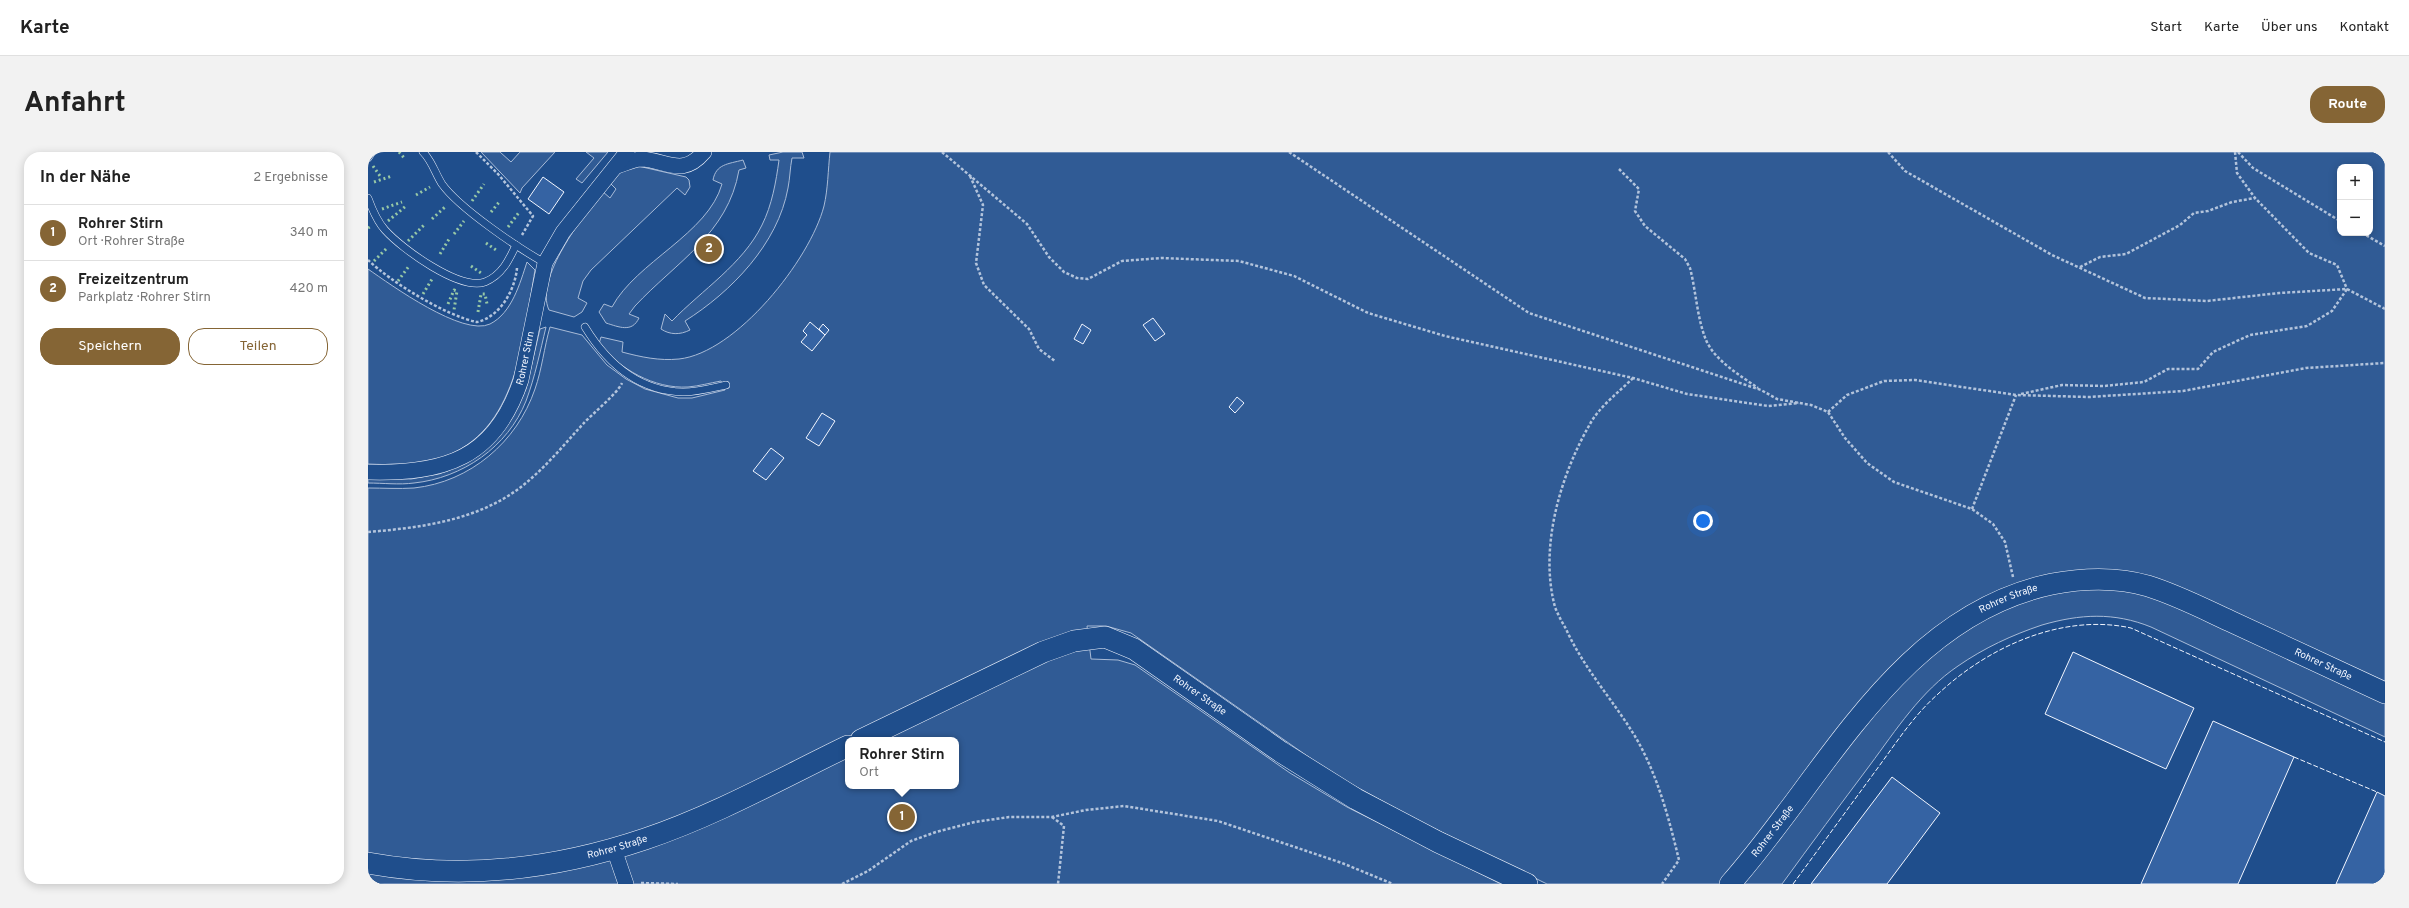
<!DOCTYPE html>
<html lang="de">
<head>
<meta charset="utf-8">
<style>
  :root { --surface:#fff; --page:#f2f2f2; --text:#222; --muted:#767676; --line:#e0e0e0; --accent:#856535 }
  body { margin:0; font-family:Overpass,sans-serif; background:var(--page); color:var(--text) }
  .controls { position:absolute; right:12px; top:12px; display:grid; overflow:hidden; border-radius:8px; box-shadow:0 2px 10px #0003 }
  .controls button { width:36px; height:36px; display:grid; place-items:center; padding:0; border:0; border-bottom:1px solid var(--line); background:var(--surface); color:var(--text); font:20px sans-serif }
  .you { position:absolute; left:1335px; top:369px; width:14px; height:14px; margin:-10px; border:3px solid #fff; border-radius:50%; background:#1a73e8; box-shadow:0 0 0 6px #1a73e833 }
  .badge { display:grid; place-items:center; width:26px; height:26px; border-radius:50%; background:var(--accent); color:#fff; font-size:13px; font-weight:700 }
  .pin { position:absolute; translate:-50% -50%; border:2px solid #fff; box-shadow:0 1px 4px #0006 }
  .popup { position:absolute; left:477px; top:585px; width:114px; height:52px; box-sizing:border-box; display:grid; place-content:center; border-radius:8px; background:var(--surface); filter:drop-shadow(0 1px 3px #0005); font-size:13px; white-space:nowrap; color:var(--muted) }
  .popup b { font-size:15px; color:var(--text) }
  .popup::after { content:''; position:absolute; left:50%; top:100%; margin-left:-8px; border:8px solid transparent; border-top-color:var(--surface) }
  .list { margin:0; padding:0; list-style:none }
  h2 { display:flex; justify-content:space-between; align-items:center; height:52px; margin:0; padding:0 16px; font-size:17px }
  h2 small { font-size:13px; font-weight:400; color:var(--muted) }
  .list li { display:grid; grid-template-columns:26px 1fr auto; gap:12px; align-items:center; box-sizing:border-box; height:56px; padding:0 16px; border-top:1px solid var(--line) }
  .list b { display:block; font-size:15px; white-space:nowrap }
  .list p { margin:0; font-size:13px; white-space:nowrap; color:var(--muted) }
  .list em { font-size:13px; font-style:normal; color:var(--muted) }
  .actions { display:flex; gap:8px; padding:12px 16px }
  .actions a { flex:1; padding:9px 0; border:1px solid var(--accent); border-radius:16px; text-align:center; font-size:14px; color:var(--accent) }
  .actions .main { background:var(--accent); color:#fff }
  .map { position:relative; flex:none; width:2017px; height:732px; overflow:hidden; border-radius:16px }
  header { display:flex; align-items:center; gap:24px; box-sizing:border-box; height:56px; padding:0 20px; background:var(--surface); border-bottom:1px solid var(--line) }
  header strong { font-size:19px }
  nav { display:flex; gap:22px; margin-inline-start:auto; font-size:14px }
  .intro { display:flex; align-items:center; justify-content:space-between; box-sizing:border-box; height:96px; padding:0 24px }
  h1 { margin:0; font-size:28px }
  .button { padding:10px 18px; border-radius:16px; background:var(--accent); color:#fff; font-size:14px; font-weight:700 }
  main { display:flex; gap:24px; padding:0 24px }
  aside { flex:1; background:var(--surface); border-radius:16px; box-shadow:0 2px 10px #0003 }
  .map>svg:first-child { display:block }
</style>
</head>
<body>
<header>
<strong>Karte</strong>
<nav><a>Start</a><a>Karte</a><a>Über uns</a><a>Kontakt</a></nav>
</header>
<div class="intro"><h1>Anfahrt</h1><a class="button">Route</a></div>
<main>
<aside>
<h2>In der Nähe<small>2 Ergebnisse</small></h2>
<ul class="list">
<li><span class="badge">1</span><div><b>Rohrer Stirn</b><p>Ort · Rohrer Straße</p></div><em>340 m</em></li>
<li><span class="badge">2</span><div><b>Freizeitzentrum</b><p>Parkplatz · Rohrer Stirn</p></div><em>420 m</em></li>
</ul>
<div class="actions"><a class="main">Speichern</a><a>Teilen</a></div>
</aside>
<div class="map">
<svg width="2017" height="732" viewBox="0 0 2017 732">
  <rect width="100%" height="100%" fill="#1f4e8c"/>
  <g fill="#305b95" stroke="#a8bbd7" fill-rule="evenodd">
    <polygon points="113,0 132,0 143,10 152,0 187,0 154,36 152,41"/>
    <polygon points="218,0 240,0 214,31 208,27 226,6"/>
    <path d="M415,0h19l2,6h-12c-2,10 -2,20 -4,30 -10,56 -57,104 -103,133l5,9c-10,5 -20,5 -29,-1l4,-15 7,7c30,-31 71,-57 90,-96 10,-20 14,-43 17,-65h-9l-1,-5z"/>
    <path d="M462,0h1555v585l-234,-110c-37,-15 -71,-13 -109,-2 -30,10 -58,23 -84,41 -37,25 -62,64 -88,99 -30,40 -59,79 -88,119h-235l-132,-65 -82,-45 -202,-141 -25,-7h-19l4,33 27,1 17,5 155,108 57,34 154,77h-1133v-396c15,0 31,1 46,0 56,-6 103,-46 121,-99 7,-20 9,-41 15,-62l32,8 25,30 19,14 19,10 33,9h14l33,-8 -4,-9c-11,2 -22,5 -33,6 -34,2 -68,-18 -89,-43l2,-7 22,5 -1,10c19,5 37,9 57,7 57,-6 131,-99 145,-153 4,-17 4,-36 6,-54zM1972,15h30v66h-30zM480,588h108v46h-108z"/>
    <path d="M375,8l3,8 -7,2c-11,64 -63,92 -104,136l-6,8 10,4c-7,15 -20,9 -33,5l-7,-11 5,-8 8,3c24,-45 96,-73 110,-123l-9,-4c3,-16 15,-16 30,-20z"/>
    <path d="M270,14l48,11 3,3 1,7 -5,8 -8,-7 -86,82 -8,11 -5,17 9,5 -5,9 -8,5 -25,-7c-15,-32 35,-94 53,-119l8,7 6,-9 -6,-6 8,-10z"/>
    <path d="M159,110l8,8c-12,69 -17,162 -94,188 -23,8 -50,7 -73,6v-195c23,16 95,68 122,55 22,-11 30,-41 37,-62z"/>
    <path d="M178,175c-6,25 -11,50 -20,74 -18,46 -64,77 -112,82 -15,2 -31,0 -46,0v-5l43,1 28,-5 11,-4 53,-40 10,-14 13,-27 14,-60z"/>
  </g>
  <g fill="#3563a3" stroke="#f2f6ff">
    <polygon points="175,25 196,40 181,62 160,47"/>
    <polygon points="785,166 797,182 787,189 775,173"/>
    <polygon points="442,170 457,183 444,199 433,190 439,183 435,179"/>
    <polygon points="455,172 461,178 457,183 451,177"/>
    <polygon points="714,172 723,178 715,192 706,187"/>
    <polygon points="869,245 876,251 867,261 861,255"/>
    <polygon points="454,261 467,269 451,294 438,286"/>
    <polygon points="403,296 416,306 398,328 385,319"/>
    <polygon points="1705,500 1826,556 1798,617 1677,562"/>
    <polygon points="1845,569 1926,605 1870,732 1773,732"/>
    <polygon points="1524,625 1572,661 1519,732 1443,732"/>
    <polygon points="2009,640 2017,644 2017,732 1968,732"/>
  </g>
  <g fill="none" stroke-linecap="round" stroke-linejoin="round">
    <g stroke="#f2f6ff" stroke-width="8">
      <g id="service">
        <path d="M55,0c9,9 12,21 19,32 17,24 76,64 103,79"/>
        <polyline points="0,6 4,0"/>
        <path d="M0,46c4,11 9,23 17,32 17,19 75,61 100,52 17,-7 24,-22 31,-37"/>
        <path d="M217,175c22,36 54,64 98,65 14,0 29,-4 43,-7"/>
      </g>
    </g>
    <g stroke="#f2f6ff" stroke-width="16">
      <g id="minor">
        <path d="M249,14c7,-2 17,-7 24,-7 26,1 41,19 63,-7"/>
        <path id="s1" d="M0,320c76,2 127,-13 153,-92l24,-117 18,-31 64,-80"/>
        <polyline points="246,697 258,732"/>
      </g>
    </g>
    <g stroke="#f2f6ff" stroke-width="22">
      <g id="secondary">
        <path id="s2" d="M493,588l182,-88 31,-11 31,-4 29,12 147,103 75,47 82,43 89,42"/>
        <path id="s3" d="M0,711c93,17 188,6 277,-24 69,-23 137,-61 203,-93"/>
        <path id="s4" d="M1362,732c96,-108 168,-268 322,-300 32,-6 65,-7 96,2 29,9 56,23 82,35 52,24 103,48 155,72"/>
      </g>
    </g>
    <g stroke="#b3c4dc" stroke-width="2.5" stroke-dasharray="3 2" stroke-linecap="butt">
      <polyline points="108,0 130,22 165,64 154,83"/>
      <polyline points="574,0 659,72 681,105 696,120 709,126 720,127 754,109 793,106 871,109 926,124 1000,161 1077,184 1265,226 1319,242 1400,254 1431,251"/>
      <polyline points="921,0 1161,161 1393,238 1409,247 1443,253 1460,260 1477,286 1499,311 1526,330 1604,357 1625,372 1637,390 1645,425"/>
      <polyline points="1520,0 1537,19 1684,103 1777,146 1839,149 1911,141 1979,137 2017,157"/>
      <polyline points="1867,0 1869,21 1887,46 1941,101 1969,113 1979,137"/>
      <polyline points="1870,0 1885,16 1972,69"/>
      <path d="M1251,17l20,20 -4,22 10,15 40,33 5,9c6,23 7,50 16,72 9,21 35,36 52,48"/>
      <polyline points="602,24 615,53 608,111 616,133 661,177 671,197 687,209"/>
      <polyline points="1994,81 2017,94"/>
      <path d="M0,108c23,22 78,56 109,62 23,-5 38,-32 40,-54"/>
      <polyline points="1712,115 1732,105 1758,102 1812,73 1826,61 1840,59 1864,50 1887,46"/>
      <path d="M1265,226c-14,14 -34,29 -43,46 -30,52 -51,124 -35,183 3,8 7,15 11,22 18,40 48,72 70,109 22,38 33,81 43,122l-17,24"/>
      <polyline points="1653,242 1694,233 1736,234 1776,230 1800,217 1830,217 1845,200 1882,183 1939,174 1964,159 1979,137"/>
      <polyline points="1460,260 1479,243 1516,229 1547,228 1648,243 1721,245 1815,239 1938,216 2017,211"/>
      <polyline points="1604,357 1648,243"/>
      <path d="M0,380c48,-4 98,-10 140,-36 29,-18 52,-47 75,-72 9,-10 35,-31 39,-41"/>
      <polyline points="684,665 696,674 690,732"/>
      <polyline points="273,731 310,732"/>
      <polyline points="474,732 500,719 543,689 568,680 607,670 641,665 684,665 718,658 756,654 850,669 974,711 1025,732"/>
    </g>
    <use href="#service" stroke="#1f4e8c" stroke-width="7"/>
    <use href="#minor" stroke="#1f4e8c" stroke-width="15"/>
    <use href="#secondary" stroke="#1f4e8c" stroke-width="21"/>
    <g stroke="#97c8a6" stroke-width="3" stroke-dasharray="2 3" stroke-linecap="butt">
      <polyline points="31,0 37,7"/>
      <polyline points="5,14 12,24"/>
      <polyline points="6,30 24,24"/>
      <polyline points="48,43 62,35"/>
      <polyline points="104,49 116,32"/>
      <polyline points="14,57 34,50"/>
      <polyline points="123,60 132,49"/>
      <polyline points="64,67 77,55"/>
      <polyline points="20,69 38,54"/>
      <polyline points="140,75 152,59"/>
      <polyline points="0,76 3,74"/>
      <polyline points="86,82 96,69"/>
      <polyline points="40,89 56,73"/>
      <polyline points="118,91 128,98"/>
      <polyline points="72,102 81,87"/>
      <polyline points="6,109 20,95"/>
      <polyline points="103,114 113,121"/>
      <polyline points="30,129 41,114"/>
      <polyline points="55,142 64,127"/>
      <polyline points="80,152 86,138 89,139 86,158"/>
      <polyline points="110,160 113,142 117,142 119,152"/>
    </g>
    <g stroke="#f2f6ff" stroke-width="1" stroke-dasharray="5 2" stroke-linecap="butt">
      <polyline points="1926,605 2009,640"/>
      <path d="M1425,732c28,-38 56,-77 84,-115 19,-26 37,-54 61,-75 50,-47 124,-81 193,-66l254,114"/>
    </g>
  </g>
  <g text-anchor="middle" dominant-baseline="central" stroke-width="3" stroke-linejoin="round" paint-order="stroke">
    <g font-size="10" fill="#f2f6ff" stroke="#1f4e8c">
      <text stroke="none"><textPath href="#s1" startOffset="218">Rohrer Stirn</textPath></text>
      <text stroke="none"><textPath href="#s4" startOffset="404">Rohrer Straße</textPath></text>
      <text stroke="none"><textPath href="#s4" startOffset="739">Rohrer Straße</textPath></text>
      <text stroke="none"><textPath href="#s2" startOffset="378">Rohrer Straße</textPath></text>
      <text stroke="none"><textPath href="#s4" startOffset="68">Rohrer Straße</textPath></text>
      <text stroke="none"><textPath href="#s3" startOffset="252">Rohrer Straße</textPath></text>
    </g>
  </g>
</svg>
<div class="controls">
<button>+</button>
<button>−</button>
</div>
<div class="you"></div>
<div class="pin badge" style="left:534px;top:665px">1</div>
<div class="popup"><b>Rohrer Stirn</b>Ort</div>
<div class="pin badge" style="left:341px;top:97px">2</div>
</div>
</main>
</body>
</html>
